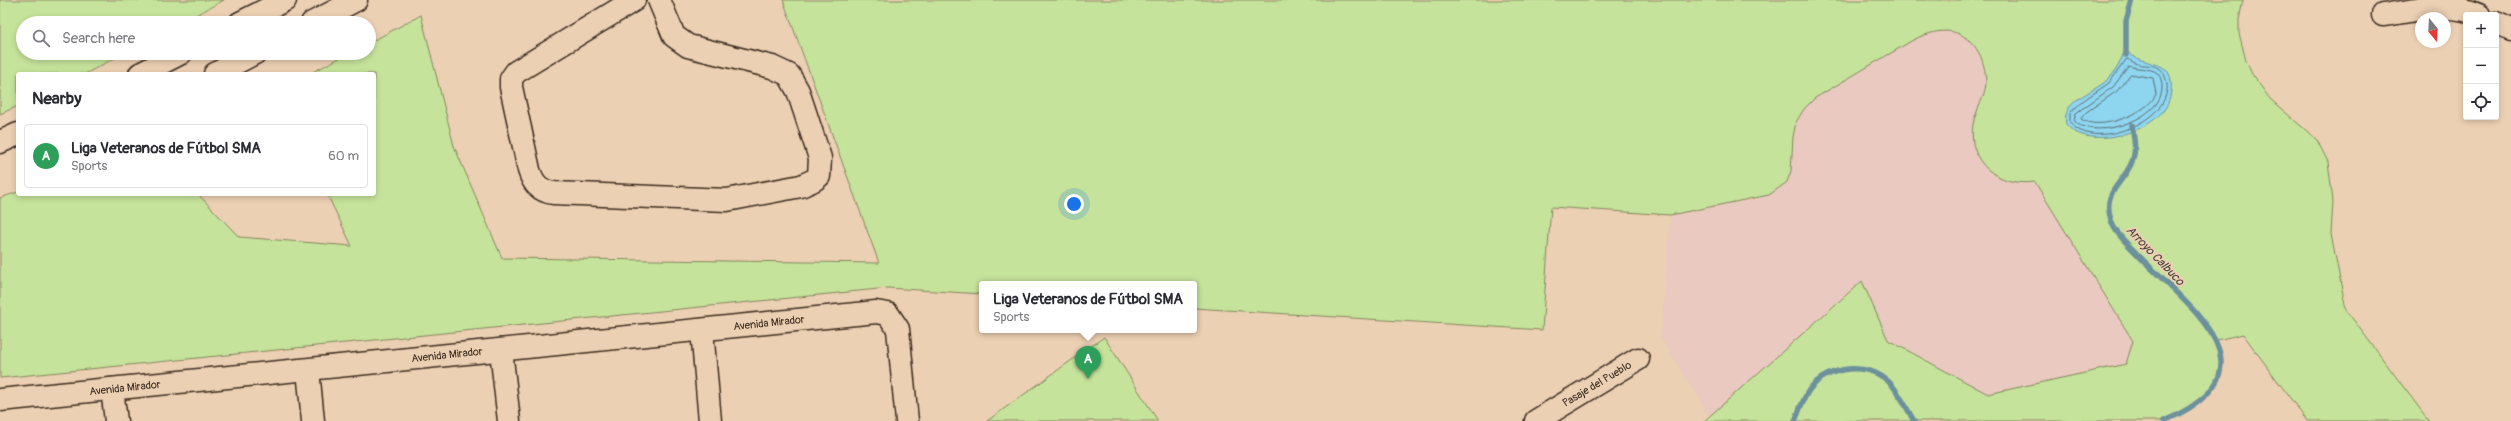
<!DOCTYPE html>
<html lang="en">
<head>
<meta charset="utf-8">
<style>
  :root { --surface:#fff; --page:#f7f7f7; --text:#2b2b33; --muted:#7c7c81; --line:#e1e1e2; --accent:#c8321e }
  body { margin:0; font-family:Pangolin,sans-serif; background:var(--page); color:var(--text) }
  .controls { position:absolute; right:12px; top:12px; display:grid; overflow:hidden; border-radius:4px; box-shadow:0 2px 6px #0003 }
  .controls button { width:36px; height:36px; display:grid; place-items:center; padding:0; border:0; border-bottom:1px solid var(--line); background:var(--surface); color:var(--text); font:20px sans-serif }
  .compass { position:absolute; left:2415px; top:12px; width:36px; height:36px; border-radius:50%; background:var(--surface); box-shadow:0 2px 6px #0003; rotate:162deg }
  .you { position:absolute; left:1074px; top:204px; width:14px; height:14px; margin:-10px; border:3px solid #fff; border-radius:50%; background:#1a73e8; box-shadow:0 0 0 6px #1a73e833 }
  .badge { display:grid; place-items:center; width:26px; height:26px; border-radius:50%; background:var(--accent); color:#fff; font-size:13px; font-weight:700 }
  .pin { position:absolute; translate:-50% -33px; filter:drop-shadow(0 1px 2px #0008) }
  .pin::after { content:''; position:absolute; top:21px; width:14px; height:12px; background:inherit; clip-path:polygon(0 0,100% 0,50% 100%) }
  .popup { position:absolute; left:979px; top:281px; width:218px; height:52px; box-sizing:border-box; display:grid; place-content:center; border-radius:4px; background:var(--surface); filter:drop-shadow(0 1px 3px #0005); font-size:13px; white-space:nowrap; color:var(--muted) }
  .popup b { font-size:15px; color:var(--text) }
  .popup::after { content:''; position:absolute; left:50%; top:100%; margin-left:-8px; border:8px solid transparent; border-top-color:var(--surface) }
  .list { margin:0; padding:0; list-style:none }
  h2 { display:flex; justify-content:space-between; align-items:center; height:52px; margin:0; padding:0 16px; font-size:17px }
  h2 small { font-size:13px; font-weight:400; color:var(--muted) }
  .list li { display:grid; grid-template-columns:26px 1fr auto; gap:12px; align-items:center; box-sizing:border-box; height:64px; margin:0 8px 8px; padding:0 8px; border:1px solid var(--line); border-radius:4px }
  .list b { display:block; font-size:15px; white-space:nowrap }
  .list p { margin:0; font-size:13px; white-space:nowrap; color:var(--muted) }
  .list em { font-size:13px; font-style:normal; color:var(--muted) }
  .icon { flex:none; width:22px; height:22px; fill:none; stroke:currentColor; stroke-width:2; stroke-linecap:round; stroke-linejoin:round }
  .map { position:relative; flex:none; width:2511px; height:421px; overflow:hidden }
  .search { position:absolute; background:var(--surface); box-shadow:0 2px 6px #0003; left:16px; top:16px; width:360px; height:44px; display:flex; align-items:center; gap:10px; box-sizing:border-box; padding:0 14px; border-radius:22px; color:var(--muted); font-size:15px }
  .panel { position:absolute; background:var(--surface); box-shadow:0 2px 6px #0003; left:16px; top:72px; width:360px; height:124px; border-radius:4px }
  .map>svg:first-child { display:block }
</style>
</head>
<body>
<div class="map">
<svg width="2511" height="421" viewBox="0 0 2511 421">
  <rect width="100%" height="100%" fill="#ecd0b3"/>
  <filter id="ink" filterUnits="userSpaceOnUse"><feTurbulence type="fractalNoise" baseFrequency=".025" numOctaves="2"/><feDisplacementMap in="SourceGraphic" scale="8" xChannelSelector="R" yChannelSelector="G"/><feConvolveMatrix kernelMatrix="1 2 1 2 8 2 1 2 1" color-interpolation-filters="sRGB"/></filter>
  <g filter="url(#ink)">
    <polygon fill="#e9c9c0" points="1946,31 1958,33 1969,40 1978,50 1983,62 1986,85 1973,124 1973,140 1978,154 2021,184 2035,182 2133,341 2126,364 1988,394 1888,340 1861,281 1710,416 1661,338 1670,215 1757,199 1792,159 1796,122 1804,109 1815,98 1913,40 1930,33"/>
    <g fill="#c6e39b" stroke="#80865c">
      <polygon points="0,0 224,0 181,23 23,23 23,53 124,53 85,74 18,74 18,106 0,114"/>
      <path d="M783,0h1460l-4,20v13l7,28 6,13 18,25 47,41 11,22 5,39 -2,33 15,76 83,111h-122l-64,-87 -26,6c14,44 -18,65 -53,81h-460l158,-140 26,59 100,54 138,-30 7,-23 -98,-159c-37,5 -68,-19 -62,-58 3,-14 12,-27 13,-41 0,-24 -13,-51 -40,-52 -12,0 -22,4 -33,9l-98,58 -11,11 -8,13 -3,15 -2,34 -4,11 -18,13 -99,20 -119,-8 -9,123 -348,-22v-24h-212v10l-94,-6 -888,90v-180l18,-6 180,2 41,43 113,9 -25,-52h47v-120h-65l40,-21h20v-10l52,-28 33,131 48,112 377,5z"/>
      <polygon points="1104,337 1158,421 987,421"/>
    </g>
    <path fill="#8ed5f0" stroke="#6d919c" d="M2125,49c17,22 54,4 45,48 -6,34 -83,56 -104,27 -5,-23 26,-31 40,-43 10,-8 15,-20 19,-32z"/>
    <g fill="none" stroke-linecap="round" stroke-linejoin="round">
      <g stroke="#5c6e72" stroke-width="1">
        <path d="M2127,59c3,1 7,4 11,5 6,2 15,0 21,4 5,4 7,10 8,16 4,39 -77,68 -97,38v-9l14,-13 25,-17z"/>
        <path d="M2129,66c7,3 21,2 27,6 4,3 6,9 6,14 3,32 -64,54 -86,37l-2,-4 2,-6 37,-26z"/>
        <path d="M2131,74l22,4 3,16c-8,20 -57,38 -75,25l4,-6 32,-22z"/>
      </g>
      <g stroke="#6d919c" stroke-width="5.5">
        <polyline points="2126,55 2126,21 2132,0"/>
        <path d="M2132,125c2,13 5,27 -1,39 -10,22 -29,28 -20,56 4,14 18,25 28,36 53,54 141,115 25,165"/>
        <path d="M1795,421c4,-10 8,-22 14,-31 19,-25 60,-29 82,-6 10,11 16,25 23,37"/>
      </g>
      <g stroke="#3b2a1e" stroke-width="25">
        <g id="minor">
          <path d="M634,0l-118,72 -5,7v8l18,83c4,13 10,21 25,23l173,7 74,-14 13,-6 5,-4 1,-18 -22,-67 -9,-16 -17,-8 -84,-21 -14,-10 -15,-36"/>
          <path d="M2383,15c31,-4 67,-14 96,0"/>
          <polyline points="312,23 356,0"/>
          <polyline points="2496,23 2511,30"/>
          <polyline points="215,74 255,53"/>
          <polyline points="702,330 710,421"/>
          <polyline points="501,350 509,421"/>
          <polyline points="308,370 313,421"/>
          <polyline points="112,389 116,421"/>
          <polyline points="0,400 876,312 888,314 898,329 907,421"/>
          <polyline points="1536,421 1638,359"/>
        </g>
      </g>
      <g stroke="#3b2a1e" stroke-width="25">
        <g id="major">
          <polyline points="240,23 285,0"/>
          <polyline points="140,74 181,53"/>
          <polyline points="0,142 18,134"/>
        </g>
      </g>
      <use href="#minor" stroke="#ecd0b3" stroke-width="22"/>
      <use href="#major" stroke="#ecd0b3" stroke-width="22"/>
    </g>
  </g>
  <g text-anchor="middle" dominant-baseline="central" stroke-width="4" stroke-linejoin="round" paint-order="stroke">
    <g font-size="11" fill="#3b2a1e" stroke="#ecd0b3">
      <text transform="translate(769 323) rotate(-6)">Avenida Mirador</text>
      <text transform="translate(447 355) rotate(-6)">Avenida Mirador</text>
      <text transform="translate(1597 384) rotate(-31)">Pasaje del Pueblo</text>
      <text transform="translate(125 388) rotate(-6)">Avenida Mirador</text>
    </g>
    <g font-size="12" font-style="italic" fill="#47443e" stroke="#ecd0b3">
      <text transform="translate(2155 256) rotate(46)">Arroyo Calbuco</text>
    </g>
  </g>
</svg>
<div class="controls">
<button>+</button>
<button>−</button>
<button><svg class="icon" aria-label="locate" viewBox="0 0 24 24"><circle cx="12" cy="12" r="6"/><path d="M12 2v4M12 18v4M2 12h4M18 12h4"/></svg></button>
</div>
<svg class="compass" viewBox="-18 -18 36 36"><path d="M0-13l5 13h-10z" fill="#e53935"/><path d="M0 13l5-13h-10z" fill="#7c7c81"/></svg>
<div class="you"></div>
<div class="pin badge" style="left:1088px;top:379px;background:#2e9e5b">A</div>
<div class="popup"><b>Liga Veteranos de Fútbol SMA</b>Sports</div>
<div class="search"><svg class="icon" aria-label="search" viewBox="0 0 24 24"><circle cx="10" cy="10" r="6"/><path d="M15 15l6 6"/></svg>Search here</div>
<section class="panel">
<h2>Nearby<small></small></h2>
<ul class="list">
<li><span class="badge" style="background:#2e9e5b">A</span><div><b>Liga Veteranos de Fútbol SMA</b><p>Sports</p></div><em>60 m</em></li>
</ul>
</section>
</div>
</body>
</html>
